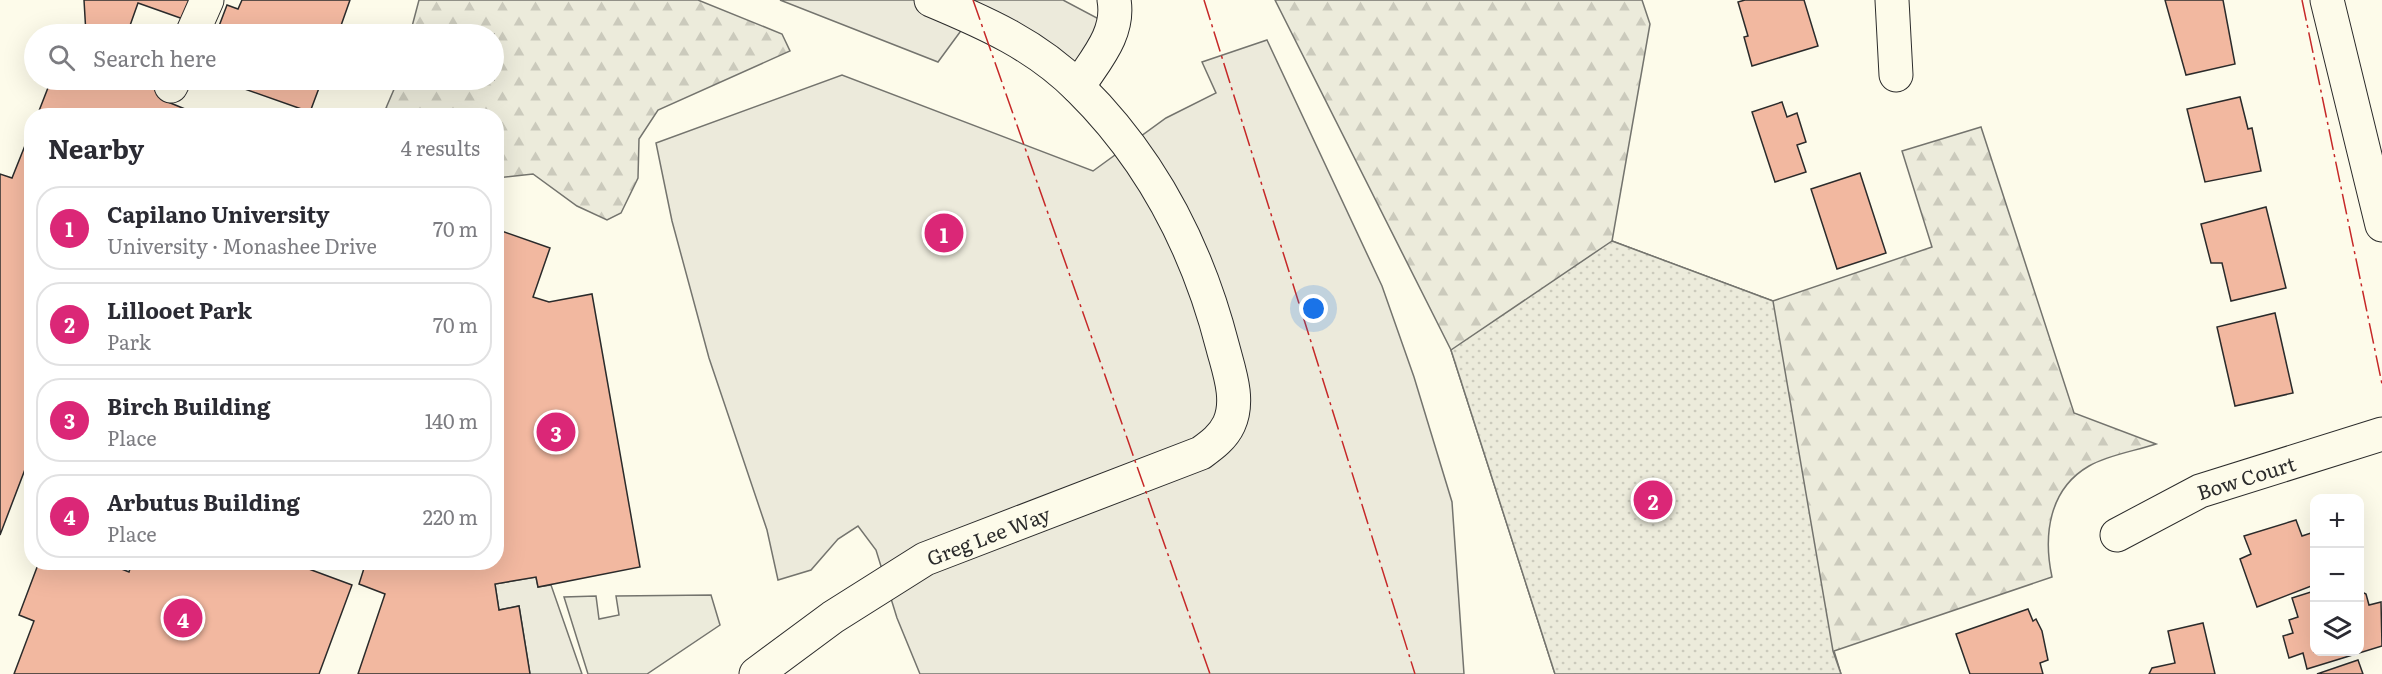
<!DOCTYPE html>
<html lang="en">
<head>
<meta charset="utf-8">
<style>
  :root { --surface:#fff; --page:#f7f7f7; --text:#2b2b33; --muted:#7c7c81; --line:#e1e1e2; --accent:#db2777 }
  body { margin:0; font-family:Literata,serif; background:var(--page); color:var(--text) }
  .controls { position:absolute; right:18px; bottom:18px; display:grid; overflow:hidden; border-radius:12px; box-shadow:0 6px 24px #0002 }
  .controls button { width:54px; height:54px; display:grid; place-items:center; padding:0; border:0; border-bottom:2px solid var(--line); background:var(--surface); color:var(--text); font:30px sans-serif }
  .you { position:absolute; left:1314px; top:309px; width:21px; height:21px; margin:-15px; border:4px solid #fff; border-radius:50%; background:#1a73e8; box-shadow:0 0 0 9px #1a73e833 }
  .badge { display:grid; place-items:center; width:39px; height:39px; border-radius:50%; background:var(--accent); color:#fff; font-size:20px; font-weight:700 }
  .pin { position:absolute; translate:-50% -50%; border:3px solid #fff; box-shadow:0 2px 6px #0006 }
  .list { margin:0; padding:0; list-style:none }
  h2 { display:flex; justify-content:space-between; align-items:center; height:78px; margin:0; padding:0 24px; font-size:26px }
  h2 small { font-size:20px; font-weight:400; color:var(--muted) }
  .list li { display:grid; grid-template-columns:39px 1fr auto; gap:18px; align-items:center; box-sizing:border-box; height:84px; margin:0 12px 12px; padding:0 12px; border:2px solid var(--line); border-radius:24px }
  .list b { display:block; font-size:22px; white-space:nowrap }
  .list p { margin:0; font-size:20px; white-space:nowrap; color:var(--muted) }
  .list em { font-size:20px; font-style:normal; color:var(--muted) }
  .icon { flex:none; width:33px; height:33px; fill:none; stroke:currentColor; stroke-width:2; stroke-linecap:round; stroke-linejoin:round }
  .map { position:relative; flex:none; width:2382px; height:674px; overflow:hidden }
  .search { position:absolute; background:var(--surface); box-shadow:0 6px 24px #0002; left:24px; top:24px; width:480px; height:66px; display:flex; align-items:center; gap:15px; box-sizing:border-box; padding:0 21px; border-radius:33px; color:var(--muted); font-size:22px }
  .panel { position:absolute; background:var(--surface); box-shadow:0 6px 24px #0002; left:24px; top:108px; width:480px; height:462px; border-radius:24px }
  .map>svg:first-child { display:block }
</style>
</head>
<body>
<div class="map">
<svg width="2382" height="674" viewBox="0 0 2382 674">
  <defs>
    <pattern id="forest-firs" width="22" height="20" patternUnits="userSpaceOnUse" patternTransform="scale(1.5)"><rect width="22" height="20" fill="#ecebdb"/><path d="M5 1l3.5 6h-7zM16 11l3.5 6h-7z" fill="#cbcabc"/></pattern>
    <pattern id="park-dots" width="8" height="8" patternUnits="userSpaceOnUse" patternTransform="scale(1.5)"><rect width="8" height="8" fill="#ecebdb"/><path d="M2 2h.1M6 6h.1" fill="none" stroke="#cbcabc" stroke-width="1.8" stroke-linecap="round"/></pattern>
  </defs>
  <rect width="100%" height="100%" fill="#fdfbea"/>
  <polygon fill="#ecebdb" stroke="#74746e" stroke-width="1.5" points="711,595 720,625 647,674 588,674 564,597 596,596 599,619 619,615 616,596"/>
  <g fill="url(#forest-firs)" stroke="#74746e" stroke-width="1.5">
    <polygon points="419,0 698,0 782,34 790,51 658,110 639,139 638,178 621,213 607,220 577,206 533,174 497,178 496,116 383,115 398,80 494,80 494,34 410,34"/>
    <path d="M1275,0h367l8,24 -38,217 161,60 159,-54 -30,-96 79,-24 93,286 82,31c-21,7 -48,11 -67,22 -40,23 -46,69 -37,111l-218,74 7,23h-286l-104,-324z"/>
  </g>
  <polygon fill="url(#park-dots)" stroke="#74746e" stroke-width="1.5" points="1612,241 1773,301 1833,651 1841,674 1555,674 1451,350"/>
  <g fill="#eceadb" stroke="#74746e" stroke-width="1.5">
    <polygon points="780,0 1063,0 1114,27 1078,87 971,17 938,62"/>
    <polygon points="1267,40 1382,286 1414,377 1452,502 1464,674 920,674 897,618 876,550 858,526 838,539 811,570 778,580 767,530 709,358 672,221 656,143 842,75 1093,171 1166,118 1216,93 1202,62"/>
    <polygon points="536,577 538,587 551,585 582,674 530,674 519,606 499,610 495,584"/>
  </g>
  <g fill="#f2b8a0" stroke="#2b2b2b" stroke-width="1.5">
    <polygon points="84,0 193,0 186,20 138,3 127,34 86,34"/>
    <polygon points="242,0 350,0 338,34 216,34 227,5 238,9"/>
    <polygon points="1745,0 1804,0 1818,46 1752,66 1744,37 1748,36 1738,2"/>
    <polygon points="2165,0 2223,0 2235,64 2186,75"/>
    <polygon points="51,80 147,80 173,90 168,102 202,116 37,116"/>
    <polygon points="219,80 322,80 310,112"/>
    <polygon points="2240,97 2248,129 2252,128 2261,171 2205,182 2187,109"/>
    <polygon points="1782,102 1787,117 1797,113 1806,142 1797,145 1806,172 1775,182 1752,112"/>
    <polygon points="32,128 32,451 0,535 0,174 12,178"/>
    <polygon points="1860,173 1886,253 1837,269 1811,189"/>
    <polygon points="2266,207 2286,288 2231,301 2222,263 2211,263 2201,224"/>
    <polygon points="496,229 550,248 533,297 549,302 592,294 640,567 538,587 536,577 495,584 499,610 519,606 530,674 358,674 385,594 359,584 366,562 496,562"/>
    <polygon points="2275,313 2293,393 2235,406 2217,327"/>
    <polygon points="2296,520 2302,536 2314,532 2314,585 2257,607 2240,559 2251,554 2244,536"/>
    <polygon points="39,562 104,562 129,572 132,562 290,562 352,585 319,674 14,674 34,621 19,615"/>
    <polygon points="2314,591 2314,652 2360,652 2360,591 2366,594 2369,605 2381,602 2382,646 2307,669 2303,653 2289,658 2283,636 2293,633 2289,620 2298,617 2292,598"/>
    <polygon points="2028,609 2033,621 2036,619 2042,631 2048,660 2040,663 2043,674 1970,674 1956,634"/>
    <polygon points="2203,623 2215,674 2149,674 2152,668 2175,663 2168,631"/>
    <polygon points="2358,660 2363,674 2317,674"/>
  </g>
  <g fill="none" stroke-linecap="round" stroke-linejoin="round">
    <g stroke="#2b2b2b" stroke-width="35">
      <g id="minor">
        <polyline points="1892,0 1896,75"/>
        <polyline points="2327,0 2382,225"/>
        <polyline points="192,34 207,0"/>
        <polyline points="171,86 174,80"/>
        <path d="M1078,87c17,-27 42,-53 36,-87"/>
        <path id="s1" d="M2117,535l83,-44 182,-57"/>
        <path id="s2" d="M756,674l77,-57 92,-58 276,-106c11,-8 22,-16 28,-29 11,-24 0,-53 -6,-76 -25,-98 -71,-188 -144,-260 -43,-43 -93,-65 -148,-88"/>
      </g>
    </g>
    <use href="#minor" stroke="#fdfbea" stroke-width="33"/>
    <g stroke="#c62828" stroke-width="1.5" stroke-dasharray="21 4.5 3 4.5" stroke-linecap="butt">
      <polyline points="973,0 1210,674"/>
      <polyline points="1204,0 1415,674"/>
      <polyline points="2302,0 2382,384"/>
    </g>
  </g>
  <g text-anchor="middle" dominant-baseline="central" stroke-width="4.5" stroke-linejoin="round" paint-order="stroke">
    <g font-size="20" fill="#2b2b2b" stroke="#fdfbea">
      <text stroke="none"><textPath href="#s1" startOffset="142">Bow Court</textPath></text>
      <text stroke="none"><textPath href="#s2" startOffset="272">Greg Lee Way</textPath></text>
    </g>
  </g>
</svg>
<div class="controls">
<button>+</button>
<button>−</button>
<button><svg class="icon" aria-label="layers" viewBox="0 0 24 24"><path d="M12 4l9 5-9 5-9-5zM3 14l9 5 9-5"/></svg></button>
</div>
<div class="you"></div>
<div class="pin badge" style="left:944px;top:233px">1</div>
<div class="pin badge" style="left:1653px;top:500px">2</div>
<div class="pin badge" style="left:556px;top:432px">3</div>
<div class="pin badge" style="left:183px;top:618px">4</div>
<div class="search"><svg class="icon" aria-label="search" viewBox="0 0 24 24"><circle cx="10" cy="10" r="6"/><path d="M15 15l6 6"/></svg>Search here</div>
<section class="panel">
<h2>Nearby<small>4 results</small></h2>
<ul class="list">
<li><span class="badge">1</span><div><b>Capilano University</b><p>University · Monashee Drive</p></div><em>70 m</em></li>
<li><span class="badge">2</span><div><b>Lillooet Park</b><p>Park</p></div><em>70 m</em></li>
<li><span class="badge">3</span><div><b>Birch Building</b><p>Place</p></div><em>140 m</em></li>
<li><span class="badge">4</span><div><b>Arbutus Building</b><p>Place</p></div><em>220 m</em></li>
</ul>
</section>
</div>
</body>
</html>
